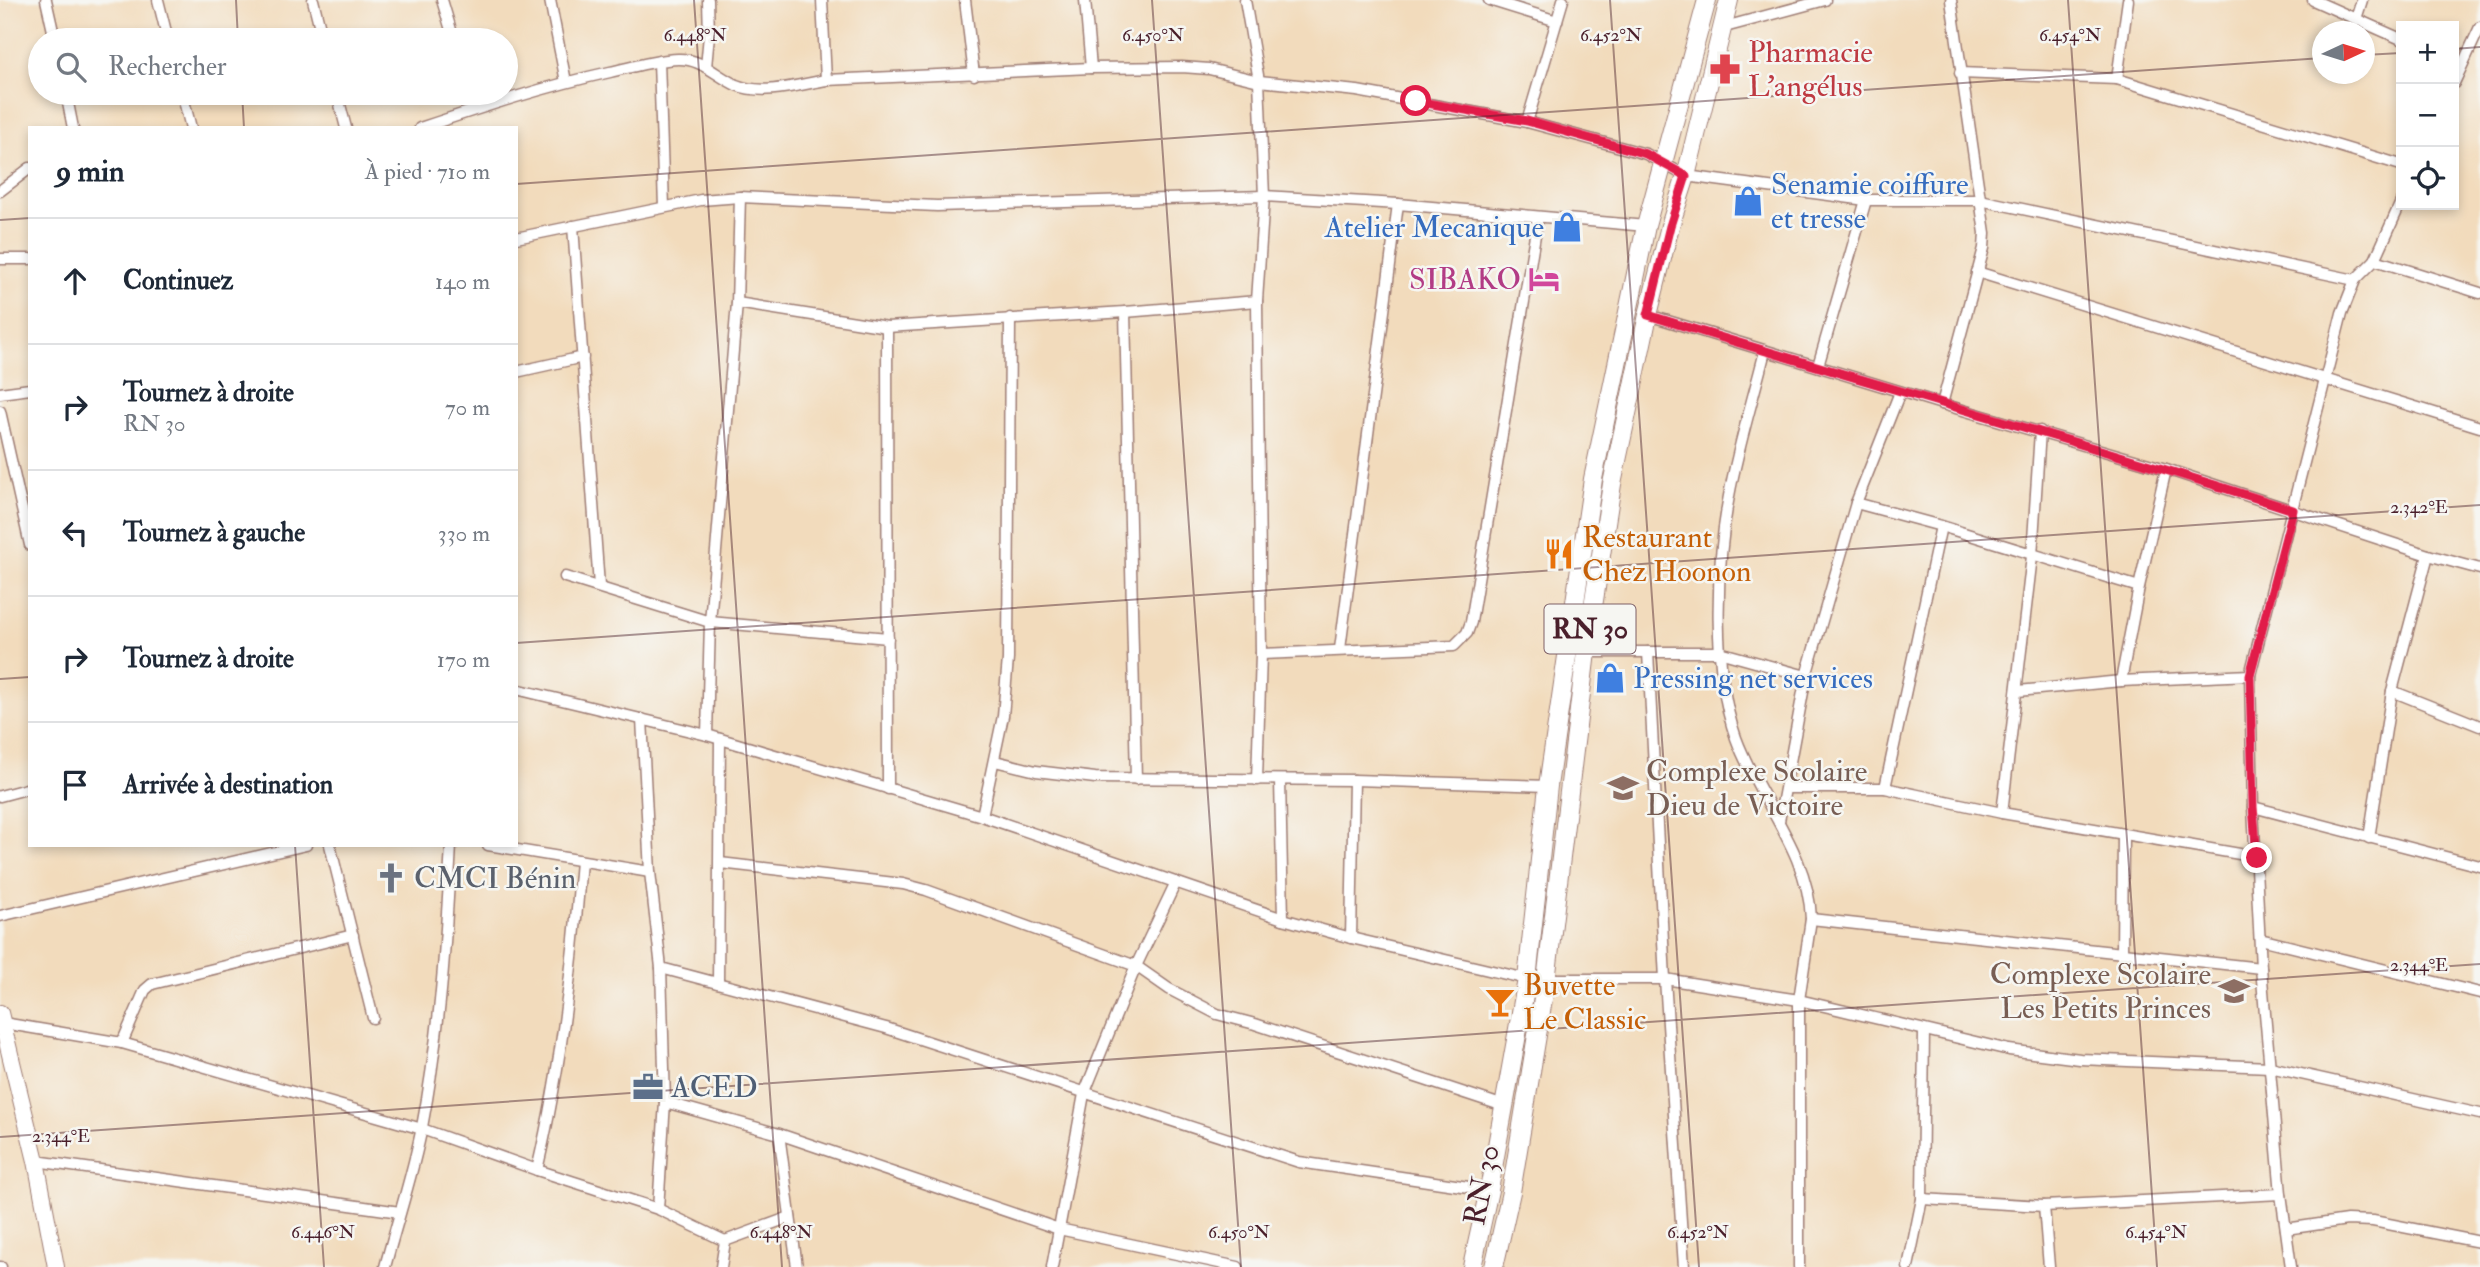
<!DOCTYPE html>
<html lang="fr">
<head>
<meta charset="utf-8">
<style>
  :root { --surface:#fff; --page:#f6f6f7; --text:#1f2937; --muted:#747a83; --line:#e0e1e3 }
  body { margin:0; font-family:"IM FELL Double Pica",serif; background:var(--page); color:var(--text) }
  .controls { position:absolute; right:21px; top:21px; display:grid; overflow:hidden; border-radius:0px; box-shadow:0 4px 10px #0003 }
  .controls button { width:63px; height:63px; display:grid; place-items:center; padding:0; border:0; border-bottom:2px solid var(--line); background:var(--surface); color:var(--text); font:35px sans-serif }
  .compass { position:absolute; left:2312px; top:21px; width:63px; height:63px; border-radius:50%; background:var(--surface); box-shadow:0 4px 10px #0003; rotate:86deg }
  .stop { position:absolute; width:21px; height:21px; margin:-16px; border:5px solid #e11d48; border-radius:50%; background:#fff }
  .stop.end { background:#e11d48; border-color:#fff; box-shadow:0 2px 7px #0008 }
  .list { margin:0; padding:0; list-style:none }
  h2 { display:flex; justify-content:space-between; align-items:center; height:91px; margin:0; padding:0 28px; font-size:30px }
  h2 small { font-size:23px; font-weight:400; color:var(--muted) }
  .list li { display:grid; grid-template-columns:46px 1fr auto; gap:21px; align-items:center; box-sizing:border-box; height:126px; padding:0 28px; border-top:2px solid var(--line) }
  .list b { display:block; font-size:26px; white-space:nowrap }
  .list p { margin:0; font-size:23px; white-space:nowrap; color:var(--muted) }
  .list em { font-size:23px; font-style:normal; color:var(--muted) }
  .icon { flex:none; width:38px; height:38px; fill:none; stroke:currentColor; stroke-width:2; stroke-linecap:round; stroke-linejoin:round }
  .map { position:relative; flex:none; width:2480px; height:1267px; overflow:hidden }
  .search { position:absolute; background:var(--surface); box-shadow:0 4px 10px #0003; left:28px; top:28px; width:490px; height:77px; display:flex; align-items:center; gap:18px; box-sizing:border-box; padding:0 24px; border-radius:38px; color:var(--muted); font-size:26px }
  .panel { position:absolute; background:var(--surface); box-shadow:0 4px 10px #0003; left:28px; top:126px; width:490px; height:721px; border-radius:0px }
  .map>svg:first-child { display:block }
</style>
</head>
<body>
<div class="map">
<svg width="2480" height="1267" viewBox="0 0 2480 1267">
  <rect width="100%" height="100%" fill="#f6f6f2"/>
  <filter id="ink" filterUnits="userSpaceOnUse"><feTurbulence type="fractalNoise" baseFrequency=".0143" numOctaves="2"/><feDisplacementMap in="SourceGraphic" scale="14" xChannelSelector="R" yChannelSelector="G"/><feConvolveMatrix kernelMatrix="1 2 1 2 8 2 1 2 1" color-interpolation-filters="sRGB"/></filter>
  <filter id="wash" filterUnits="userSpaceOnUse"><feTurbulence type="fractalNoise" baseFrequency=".00686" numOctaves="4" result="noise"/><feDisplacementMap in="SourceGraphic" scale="28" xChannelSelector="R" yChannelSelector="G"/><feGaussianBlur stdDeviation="1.57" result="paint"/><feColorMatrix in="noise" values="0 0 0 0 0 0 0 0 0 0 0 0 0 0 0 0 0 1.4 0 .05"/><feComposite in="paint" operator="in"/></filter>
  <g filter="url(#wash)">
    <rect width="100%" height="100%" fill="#f2dbbc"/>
  </g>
  <g filter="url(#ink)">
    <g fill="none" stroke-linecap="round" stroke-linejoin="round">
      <g stroke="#9e7d74" stroke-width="13">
        <g id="minor">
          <polyline points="46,0 55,40"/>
          <polyline points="158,0 168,40"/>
          <polyline points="313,0 323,40"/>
          <polyline points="442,0 454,40"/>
          <polyline points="550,0 566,82"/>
          <polyline points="822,0 826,80"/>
          <polyline points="965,0 974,75"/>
          <polyline points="1085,0 1091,68"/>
          <polyline points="1245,0 1259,81 1264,196 1257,301 1261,654 1257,780"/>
          <polyline points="1489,0 1557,21"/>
          <polyline points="2313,0 2401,39"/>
          <polyline points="2356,19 2362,0"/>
          <polyline points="1721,28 1825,0"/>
          <polyline points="659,61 664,207"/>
          <polyline points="706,67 709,35 708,0"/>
          <polyline points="1960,73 2117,79 2401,165"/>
          <polyline points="2117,79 2128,0"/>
          <polyline points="2454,83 2480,27"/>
          <polyline points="66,93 73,128"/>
          <polyline points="182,93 191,128"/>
          <polyline points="337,93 346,128"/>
          <polyline points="470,93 476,109"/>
          <polyline points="1527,122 1563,0"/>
          <path d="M420,128c63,-21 126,-42 190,-56 23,-5 45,-12 68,-13 23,-1 38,17 58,26 27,11 62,0 90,-5l265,-12 91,-1 27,2 50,12 98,10 170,31 119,32 40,22 180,24h114l375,80"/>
          <polyline points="0,191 30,168"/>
          <polyline points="573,226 599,586"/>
          <polyline points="516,238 701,200 740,197 937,206 1264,196 1398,204 1646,226"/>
          <polyline points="0,259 30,259"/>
          <polyline points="2375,260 2480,293"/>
          <polyline points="1977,272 2480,427"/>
          <polyline points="737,303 887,327 1125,312 1257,301"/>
          <polyline points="1125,312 1136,779"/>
          <polyline points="1648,315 1942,404 2166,469 2428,555 2480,569"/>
          <polyline points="887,327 888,789"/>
          <path d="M1765,351c-12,48 -27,96 -36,145 -13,70 -17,175 7,242 22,61 73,114 75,181l-12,81v267"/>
          <polyline points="1818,366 1866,200"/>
          <polyline points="516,372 583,357"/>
          <polyline points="0,393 30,389"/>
          <polyline points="1942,404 1984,248 1985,233 1951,0"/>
          <polyline points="0,411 30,545"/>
          <polyline points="1856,503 1941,526 2139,587"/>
          <polyline points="565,577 710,622 888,638"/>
          <polyline points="1340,649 1398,204"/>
          <polyline points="1586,652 1719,652 1806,676"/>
          <polyline points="1648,652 1665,979 1684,1267"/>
          <polyline points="1261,654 1454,646 1467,633 1471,622 1538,217"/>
          <polyline points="2121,681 2139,587 2166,469"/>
          <polyline points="516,689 707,735 982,816 1283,919 1351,938 1527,979 1665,979 1799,1000 2009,1050 2080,1059 2270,1067 2480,1114"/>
          <polyline points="2018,691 2121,681 2250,675"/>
          <polyline points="2392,691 2480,726"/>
          <polyline points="642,719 650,872 661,968 665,1102 658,1209"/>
          <polyline points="707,735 710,622 737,303 740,197"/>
          <polyline points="995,761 1036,771 1095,778 1354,780 1548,786"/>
          <polyline points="1280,780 1283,919"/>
          <polyline points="1787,788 1885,788 2002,813 2257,857"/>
          <polyline points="1885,788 1941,526"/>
          <polyline points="0,796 30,788"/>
          <polyline points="2253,807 2480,866"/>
          <polyline points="2002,813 2032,556 2040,431"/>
          <polyline points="982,816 1003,716 1008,659 1010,318"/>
          <polyline points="1779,821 1806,676 1856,503 1900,392"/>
          <polyline points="2369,838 2392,691 2428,555"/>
          <polyline points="330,845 373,1018"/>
          <polyline points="488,845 650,872"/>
          <polyline points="720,863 903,884 926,890 1136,966 1169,989 1217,1014 1255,1024 1504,1106"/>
          <polyline points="0,916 306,845"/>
          <polyline points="1811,919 2261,968"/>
          <polyline points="1351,938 1354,780"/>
          <polyline points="2260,939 2480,993"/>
          <polyline points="2122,954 2123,834"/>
          <polyline points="661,968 886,1028 1299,1162 1489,1190"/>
          <polyline points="718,983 720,739"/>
          <polyline points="3,1023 122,1043 422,1129 537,1170 658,1209 725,1241"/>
          <polyline points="122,1043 145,990 152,984 353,935"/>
          <polyline points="665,1102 779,1134 1059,1229 1238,1267"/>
          <polyline points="779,1134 797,1267"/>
          <polyline points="36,1161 400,1212"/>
          <path d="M537,1170c24,-102 36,-204 44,-309"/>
          <polyline points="1922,1199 2044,1206 2281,1194"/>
          <polyline points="2044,1206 2049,1267"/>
          <polyline points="2286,1229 2347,1220 2373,1221 2480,1242"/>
          <polyline points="0,1267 1,1267"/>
          <path d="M385,1267c12,-46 28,-93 37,-140 18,-93 24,-187 29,-282"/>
          <polyline points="721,1267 725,1241 790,1217"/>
          <polyline points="1052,1267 1084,1094 1136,966 1176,882"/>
          <polyline points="1908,1267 1922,1199 1924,1030"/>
          <polyline points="2291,1267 2281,1194 2261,968 2253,807 2250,675 2342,313 2355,280 2375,260 2401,202"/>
        </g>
      </g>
      <g stroke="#9e7d74" stroke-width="18">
        <polyline id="secondary" points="0,1013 36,1161 56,1267"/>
      </g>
      <g stroke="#9e7d74" stroke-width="20">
        <g id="primary">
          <polyline points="1472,1267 1489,1190 1527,979 1548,786 1593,479 1646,226 1707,0"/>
          <polyline points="1494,1267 1511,1192 1546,981 1586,652 1612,484 1648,315 1670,226 1686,176 1729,0"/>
        </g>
      </g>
      <use href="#minor" stroke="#fff" stroke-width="10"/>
      <use href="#secondary" stroke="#fff" stroke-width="16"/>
      <use href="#primary" stroke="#fff" stroke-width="18"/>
    </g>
  </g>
  <g fill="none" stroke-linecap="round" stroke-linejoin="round" filter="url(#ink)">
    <path stroke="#e11d48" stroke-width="9" d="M1416,101l111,20 119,33 40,22 -16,50 -22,89c214,67 431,125 645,195l-43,165 3,132 4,51"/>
  </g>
  <path fill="none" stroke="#4a1f2b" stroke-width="2" stroke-opacity="0.45" d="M236,0l2,40M694,0l88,1267M1152,0l89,1267M1610,0l89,1267M2068,0l89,1267M2454,49l26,-2M2364,55l37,-2M242,93l2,35M516,184l1806,-126M0,220l30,-2M516,643l1964,-138M0,679l30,-2M295,845l29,422M0,1137l2480,-173"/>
  <defs>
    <g id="pharmacy-bare" transform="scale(2.415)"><path d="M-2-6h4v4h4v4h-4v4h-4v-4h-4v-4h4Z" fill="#e0444e" stroke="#f6f6f2" stroke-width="2.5" paint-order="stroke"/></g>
    <g id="shop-bare" transform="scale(2.415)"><path d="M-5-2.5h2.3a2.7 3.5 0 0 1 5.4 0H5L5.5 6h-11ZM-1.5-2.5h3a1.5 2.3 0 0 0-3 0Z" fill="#3f7fe0" stroke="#f6f6f2" stroke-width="2.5" paint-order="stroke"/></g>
    <g id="hotel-bare" transform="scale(2.415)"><path d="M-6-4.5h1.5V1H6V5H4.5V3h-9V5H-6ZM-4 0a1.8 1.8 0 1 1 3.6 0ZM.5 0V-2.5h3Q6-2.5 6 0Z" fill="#d1479c" stroke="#f6f6f2" stroke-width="2.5" paint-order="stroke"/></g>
    <g id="restaurant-bare" transform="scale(2.415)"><path d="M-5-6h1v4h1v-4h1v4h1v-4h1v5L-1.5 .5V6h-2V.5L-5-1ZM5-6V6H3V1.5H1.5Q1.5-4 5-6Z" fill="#e8710a" stroke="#f6f6f2" stroke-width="2.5" paint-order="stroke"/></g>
    <g id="school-bare" transform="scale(2.415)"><path d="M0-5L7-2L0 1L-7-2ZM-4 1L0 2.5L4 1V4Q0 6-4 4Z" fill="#8d6e63" stroke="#f6f6f2" stroke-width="2.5" paint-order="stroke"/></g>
    <g id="church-bare" transform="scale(2.415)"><path d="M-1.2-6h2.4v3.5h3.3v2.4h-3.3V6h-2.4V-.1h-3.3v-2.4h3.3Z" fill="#6b7280" stroke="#f6f6f2" stroke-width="2.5" paint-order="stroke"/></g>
    <g id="bar-bare" transform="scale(2.415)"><path d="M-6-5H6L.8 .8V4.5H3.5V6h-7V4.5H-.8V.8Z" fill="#e8710a" stroke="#f6f6f2" stroke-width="2.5" paint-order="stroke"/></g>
    <g id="office-bare" transform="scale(2.415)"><path d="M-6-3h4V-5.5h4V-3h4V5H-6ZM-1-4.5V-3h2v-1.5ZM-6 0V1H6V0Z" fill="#5c6f8a" stroke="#f6f6f2" stroke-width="2.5" paint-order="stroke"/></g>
  </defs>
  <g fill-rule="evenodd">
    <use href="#pharmacy-bare" x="1725" y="69"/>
    <use href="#shop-bare" x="1748" y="201"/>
    <use href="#shop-bare" x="1567" y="227"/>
    <use href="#hotel-bare" x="1544" y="279"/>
    <use href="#restaurant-bare" x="1559" y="554"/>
    <use href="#shop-bare" x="1610" y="678"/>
    <use href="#school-bare" x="1623" y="788"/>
    <use href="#church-bare" x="391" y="878"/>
    <use href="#school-bare" x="2234" y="991"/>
    <use href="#bar-bare" x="1500" y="1002"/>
    <use href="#office-bare" x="648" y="1087"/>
  </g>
  <g text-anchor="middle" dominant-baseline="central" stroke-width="5" stroke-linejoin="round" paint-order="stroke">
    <rect fill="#f6f6f2" stroke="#7e6067" stroke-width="2" x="1544.5" y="604.5" width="91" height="49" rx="5"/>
    <g font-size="28" font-weight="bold" fill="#4a1f2b">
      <text x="1590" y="629">RN 30</text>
    </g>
    <g font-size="30" fill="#be3a42" stroke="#f6f6f2" text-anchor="start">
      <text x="1748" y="52">Pharmacie<tspan x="1748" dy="34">L'angélus</tspan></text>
    </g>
    <g font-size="30" fill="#366cbe" stroke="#f6f6f2" text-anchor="start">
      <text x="1771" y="184">Senamie coiffure<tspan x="1771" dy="34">et tresse</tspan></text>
      <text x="1544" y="227" text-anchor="end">Atelier Mecanique</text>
      <text x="1633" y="678">Pressing net services</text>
    </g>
    <g font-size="30" fill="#b23c85" stroke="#f6f6f2" text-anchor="end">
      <text x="1521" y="279">SIBAKO</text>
    </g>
    <g font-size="30" fill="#c56008" stroke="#f6f6f2" text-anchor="start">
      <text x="1582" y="537">Restaurant<tspan x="1582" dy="34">Chez Hoonon</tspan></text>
      <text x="1523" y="985">Buvette<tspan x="1523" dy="34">Le Classic</tspan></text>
    </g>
    <g font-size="30" fill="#785e54" stroke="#f6f6f2" text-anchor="start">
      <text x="1646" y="771">Complexe Scolaire<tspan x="1646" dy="34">Dieu de Victoire</tspan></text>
      <text x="2211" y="974" text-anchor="end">Complexe Scolaire<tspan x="2211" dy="34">Les Petits Princes</tspan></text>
    </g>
    <g font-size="30" fill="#5b616d" stroke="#f6f6f2" text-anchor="start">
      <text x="414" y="878">CMCI Bénin</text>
    </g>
    <g font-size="30" fill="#4e5e75" stroke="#f6f6f2" text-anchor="start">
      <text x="671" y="1087">ACED</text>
    </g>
    <g font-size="30" fill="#4a1f2b" stroke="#f6f6f2">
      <text transform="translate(1482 1185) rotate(-79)">RN 30</text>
    </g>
  </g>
  <g font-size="18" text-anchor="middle" fill="#4a1f2b" stroke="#f6f6f2" stroke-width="5" stroke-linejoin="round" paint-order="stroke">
    <text x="695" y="41">6.448°N</text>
    <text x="1153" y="41">6.450°N</text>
    <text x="1611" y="41">6.452°N</text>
    <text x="2070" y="41">6.454°N</text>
    <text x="2419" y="513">2.342°E</text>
    <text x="2419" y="971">2.344°E</text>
    <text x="61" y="1142">2.344°E</text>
    <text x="323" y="1238">6.446°N</text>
    <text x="781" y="1238">6.448°N</text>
    <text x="1239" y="1238">6.450°N</text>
    <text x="1698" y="1238">6.452°N</text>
    <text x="2156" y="1238">6.454°N</text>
  </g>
</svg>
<div class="controls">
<button>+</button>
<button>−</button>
<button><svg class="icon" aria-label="locate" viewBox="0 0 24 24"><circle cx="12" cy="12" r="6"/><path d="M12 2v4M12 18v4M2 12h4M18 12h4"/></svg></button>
</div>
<svg class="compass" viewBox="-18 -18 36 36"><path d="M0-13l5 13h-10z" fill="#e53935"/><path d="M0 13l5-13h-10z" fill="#747a83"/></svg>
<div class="stop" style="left:1416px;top:101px"></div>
<div class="stop end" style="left:2257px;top:858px"></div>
<div class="search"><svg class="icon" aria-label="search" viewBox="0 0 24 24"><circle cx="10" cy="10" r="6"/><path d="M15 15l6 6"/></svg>Rechercher</div>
<section class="panel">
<h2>9 min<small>À pied · 710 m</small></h2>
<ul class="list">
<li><svg class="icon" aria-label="ahead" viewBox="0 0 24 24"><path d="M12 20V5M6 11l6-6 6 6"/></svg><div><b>Continuez</b></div><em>140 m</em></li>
<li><svg class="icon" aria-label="right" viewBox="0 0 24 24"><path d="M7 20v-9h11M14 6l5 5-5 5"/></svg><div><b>Tournez à droite</b><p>RN 30</p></div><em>70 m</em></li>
<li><svg class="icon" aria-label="left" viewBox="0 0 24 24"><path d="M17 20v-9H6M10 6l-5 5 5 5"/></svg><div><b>Tournez à gauche</b></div><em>330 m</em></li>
<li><svg class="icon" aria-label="right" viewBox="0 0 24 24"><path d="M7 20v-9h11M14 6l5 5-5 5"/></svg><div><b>Tournez à droite</b></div><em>170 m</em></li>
<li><svg class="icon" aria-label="arrive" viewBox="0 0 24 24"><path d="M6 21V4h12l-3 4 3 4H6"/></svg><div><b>Arrivée à destination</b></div></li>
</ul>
</section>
</div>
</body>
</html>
